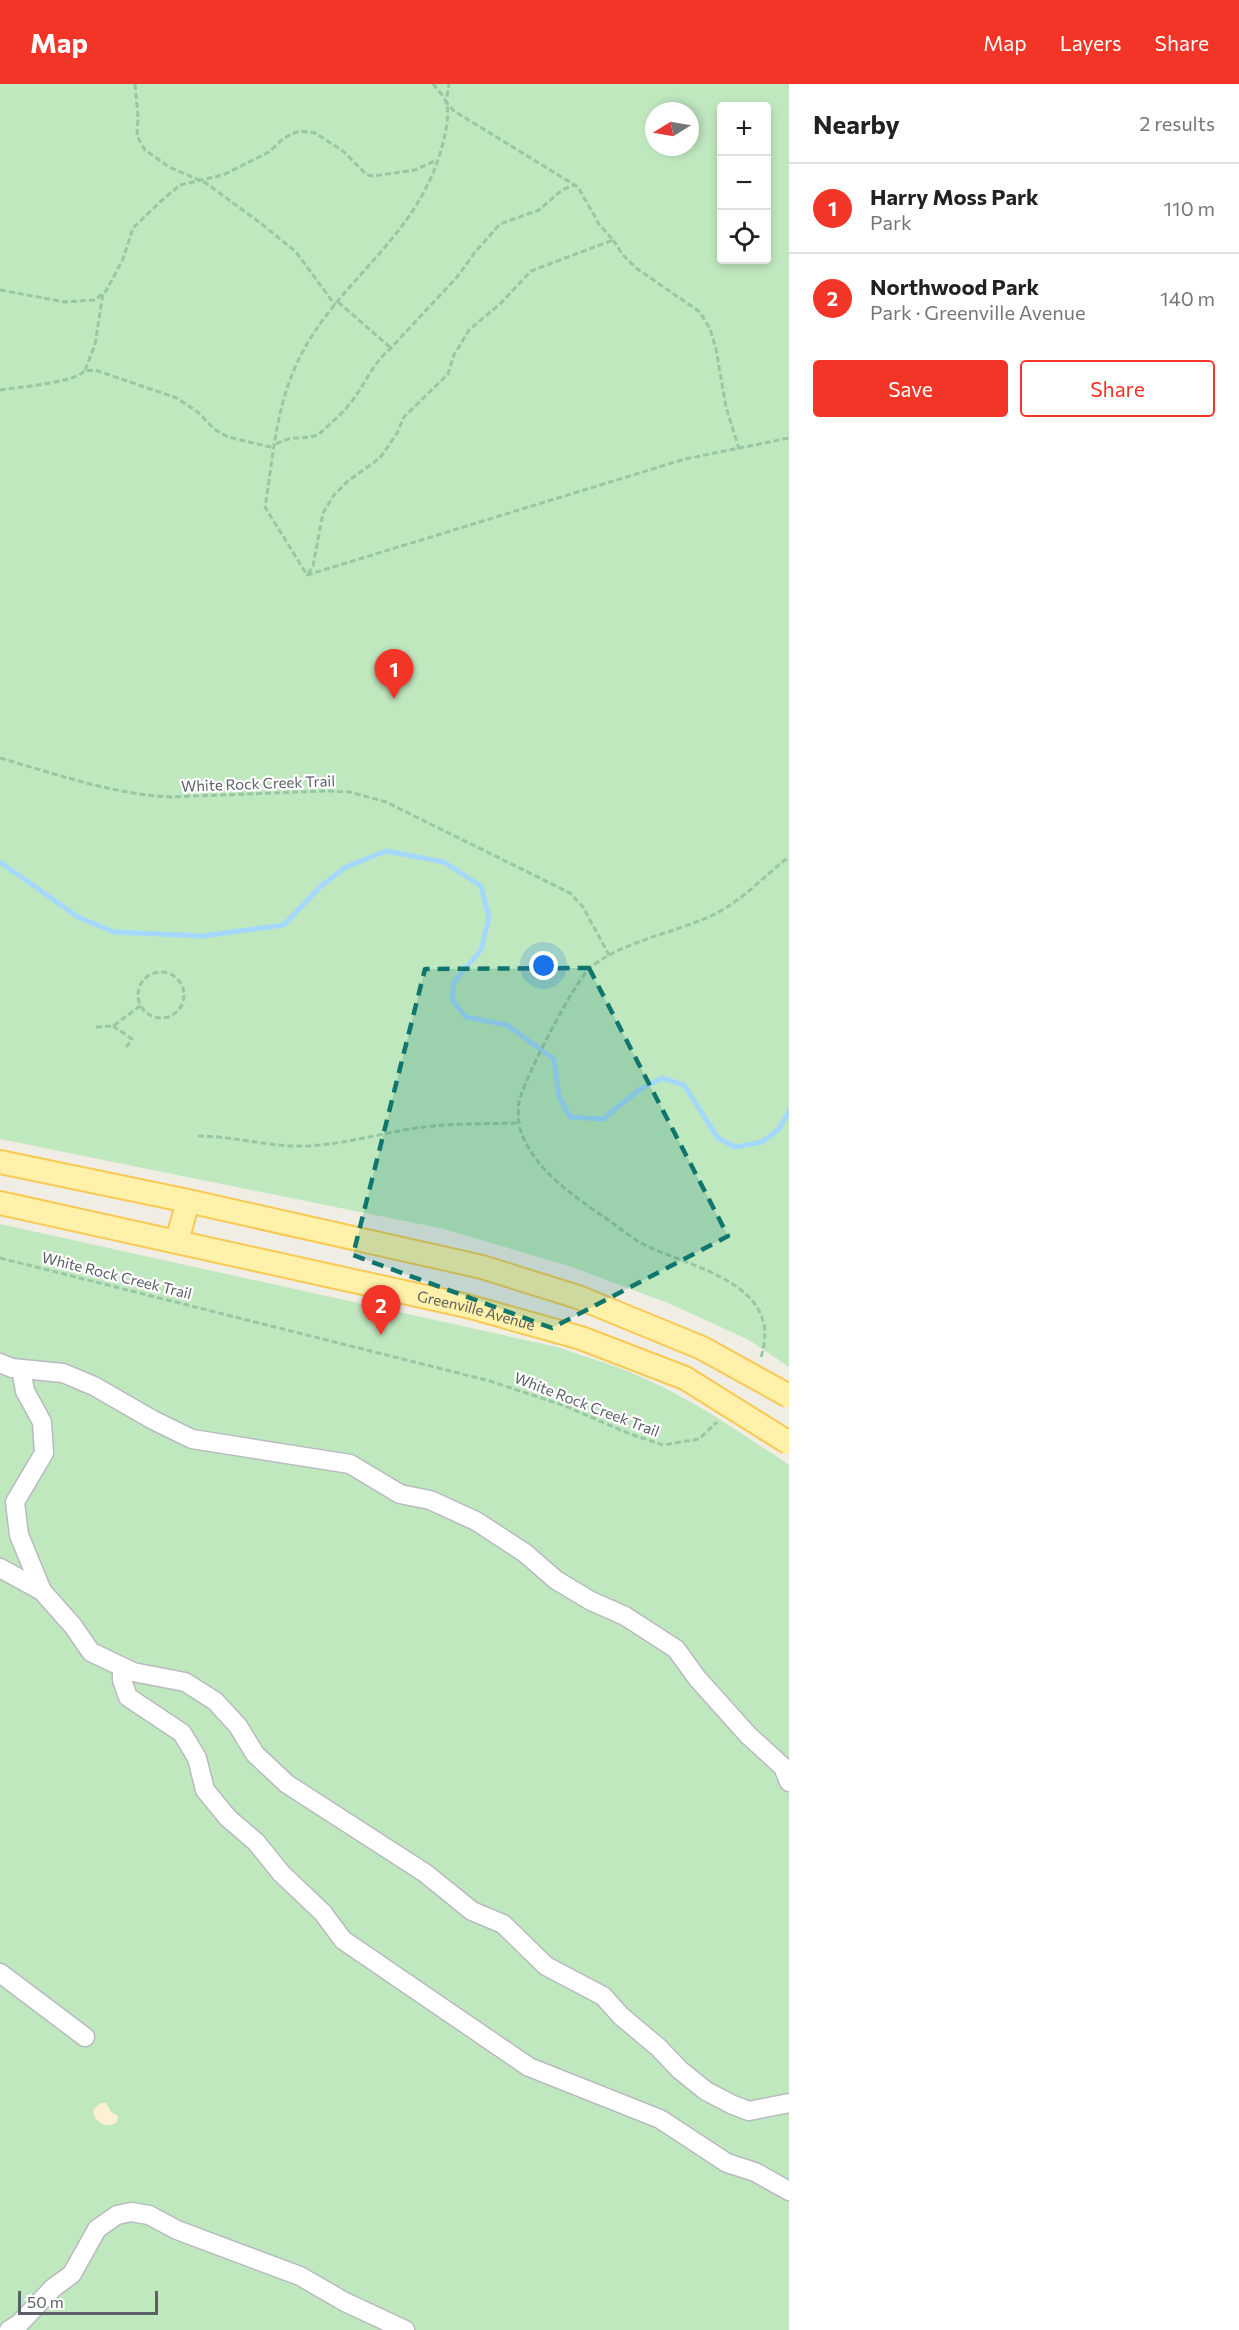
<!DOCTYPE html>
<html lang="en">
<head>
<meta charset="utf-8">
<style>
  :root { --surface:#fff; --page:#f6f6f6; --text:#222; --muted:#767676; --line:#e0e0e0; --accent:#f33527 }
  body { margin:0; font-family:Commissioner,sans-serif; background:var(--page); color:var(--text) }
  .controls { position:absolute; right:18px; top:18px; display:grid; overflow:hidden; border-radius:6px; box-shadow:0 3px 9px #0003 }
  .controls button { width:54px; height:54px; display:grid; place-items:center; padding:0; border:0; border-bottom:2px solid var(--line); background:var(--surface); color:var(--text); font:30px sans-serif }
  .compass { position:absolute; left:645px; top:18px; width:54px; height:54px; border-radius:50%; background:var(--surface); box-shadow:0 3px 9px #0003; rotate:259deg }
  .scale { position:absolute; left:18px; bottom:15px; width:140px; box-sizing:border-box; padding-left:6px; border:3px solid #5c6066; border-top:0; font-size:16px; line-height:21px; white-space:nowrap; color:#5c6066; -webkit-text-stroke:4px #fff; paint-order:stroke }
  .you { position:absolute; left:544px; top:882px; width:21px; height:21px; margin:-15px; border:4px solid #fff; border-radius:50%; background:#1a73e8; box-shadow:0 0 0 9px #1a73e833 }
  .badge { display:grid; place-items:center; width:39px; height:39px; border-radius:50%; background:var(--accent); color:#fff; font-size:20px; font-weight:700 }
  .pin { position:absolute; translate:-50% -50px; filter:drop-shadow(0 2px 3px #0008) }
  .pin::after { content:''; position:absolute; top:32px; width:21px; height:18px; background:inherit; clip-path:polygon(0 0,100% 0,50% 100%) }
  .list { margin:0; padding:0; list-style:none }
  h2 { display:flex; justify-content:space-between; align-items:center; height:78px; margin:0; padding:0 24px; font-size:26px }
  h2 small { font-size:20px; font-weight:400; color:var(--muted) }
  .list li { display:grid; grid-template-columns:39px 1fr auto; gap:18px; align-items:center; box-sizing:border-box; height:90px; padding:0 24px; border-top:2px solid var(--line) }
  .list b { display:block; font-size:22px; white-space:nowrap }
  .list p { margin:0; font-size:20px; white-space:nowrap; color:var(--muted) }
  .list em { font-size:20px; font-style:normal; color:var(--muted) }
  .actions { display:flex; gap:12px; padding:18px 24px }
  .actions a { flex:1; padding:14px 0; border:2px solid var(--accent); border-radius:6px; text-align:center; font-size:21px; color:var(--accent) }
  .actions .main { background:var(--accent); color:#fff }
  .icon { flex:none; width:33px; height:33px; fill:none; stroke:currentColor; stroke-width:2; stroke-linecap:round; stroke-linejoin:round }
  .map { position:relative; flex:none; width:789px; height:2246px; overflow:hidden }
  header { display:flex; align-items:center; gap:36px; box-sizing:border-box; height:84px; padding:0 30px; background:var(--accent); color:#fff }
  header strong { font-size:28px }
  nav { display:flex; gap:33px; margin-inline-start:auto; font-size:21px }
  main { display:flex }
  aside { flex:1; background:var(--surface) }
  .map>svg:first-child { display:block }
</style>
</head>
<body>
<header>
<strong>Map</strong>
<nav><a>Map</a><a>Layers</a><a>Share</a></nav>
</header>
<main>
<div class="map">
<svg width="789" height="2246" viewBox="0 0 789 2246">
  <rect width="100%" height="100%" fill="#f0ede4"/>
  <g fill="#c0e8bf" fill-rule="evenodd">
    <path d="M0,0h789v1283l-40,-27 -81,-37 -99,-37 -125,-37 -444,-90zM722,22h44v154h-44zM654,27h36v36h-36z"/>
    <path d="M0,1140l557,123c23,8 47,15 70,24 58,23 110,59 162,94v865h-789z"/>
  </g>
  <path fill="#fcf2d2" d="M101,2019h5l5,9 7,4 -1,6c-10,8 -23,0 -24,-12z"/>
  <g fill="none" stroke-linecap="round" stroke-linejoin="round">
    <polyline stroke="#a5d8ff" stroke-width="5" points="0,778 78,833 114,848 203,852 284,841 320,803 346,783 386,767 444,778 481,802 489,833 481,866 454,898 452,916 466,933 507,941 554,975 559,1013 570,1033 603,1035 639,1006 662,994 684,1001 718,1054 735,1063 762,1058 779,1045 789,1027"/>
    <g stroke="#b7babf" stroke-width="21">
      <g id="minor">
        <polyline points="0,1279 12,1284 63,1289 94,1302 153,1336 192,1355 350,1380 400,1410 430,1416 476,1437 525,1469 556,1496 591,1517 625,1532 676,1565 697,1594 748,1651 783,1683 789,1698"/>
        <polyline points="21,1285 25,1307 42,1338 44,1369 15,1418 19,1451 42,1507 73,1542 91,1568 133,1588 185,1598 215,1617 238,1642 255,1670 287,1700 425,1789 472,1827 503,1840 546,1882 603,1912 621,1932 658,1963 680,1986 706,2007 733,2021 749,2027 789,2019"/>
        <polyline points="0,1484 42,1507"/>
        <polyline points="122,1583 122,1596 128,1613 182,1649 197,1674 205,1706 228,1734 256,1758 281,1789 323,1829 343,1856 529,1983 660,2035 727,2079 755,2088 789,2107"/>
        <polyline points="0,1889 85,1953"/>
        <polyline points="9,2246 20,2239 53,2204 72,2190 97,2145 117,2131 131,2128 149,2131 177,2146 300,2192 345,2218 405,2246"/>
      </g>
    </g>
    <g stroke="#f9c954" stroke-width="26">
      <g id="major">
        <polyline points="0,1078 188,1117 482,1183 578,1213 702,1264"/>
        <path id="s1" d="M0,1119l467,103 114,32 104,40"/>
        <polyline points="177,1157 188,1117"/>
      </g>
    </g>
    <g stroke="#97c7a4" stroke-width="3" stroke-dasharray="6 3" stroke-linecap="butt">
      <polyline points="135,0 138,32 137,52 145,66 169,83 206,99 263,141 296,168 335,221"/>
      <path d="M433,0c4,5 11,12 13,18 4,12 0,29 -3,41 -24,96 -106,136 -145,218 -22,45 -25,97 -33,146l42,68 378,-116 104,-21"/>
      <polyline points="613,156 623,171 636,184 700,228 710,245 716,265 726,323 739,365"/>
      <polyline points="0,206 65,218 95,216 106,207 123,175 133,144 160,118 180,101 223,91 269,68 284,54 294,49 300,47 315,49 343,67 367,91 373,92 415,86 437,76"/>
      <polyline points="338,218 391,264"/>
      <polyline points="85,286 95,261 103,209"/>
      <path d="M0,306c17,-3 75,-7 84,-19l11,-1 82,28 22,15 15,16 14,8 47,11"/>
      <path d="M276,360c17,-10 30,-3 43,-10 11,-10 25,-22 33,-33 14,-19 21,-38 39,-53l66,-71 19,-26 24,-27 39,-14 23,-20 12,-5"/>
      <polyline points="308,490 313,482 323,429 334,411 348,397 380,374 397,349 404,333 448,290 454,271 469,246 501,219 531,187 613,156 599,140 578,103 454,27 446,18 449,0"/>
      <path d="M0,674c56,16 112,36 170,39l155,-6 25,1 36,10 184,91 13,14 26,48"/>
      <circle cx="161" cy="911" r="23"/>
      <polyline points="113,942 132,955 125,965"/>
      <polyline points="96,943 113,942 140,922"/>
      <path d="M198,1052c36,0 70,11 106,10 34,-1 67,-10 100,-16 38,-7 77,-6 115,-7"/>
      <polyline points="0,1174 490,1297 565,1322 630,1350 663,1361 699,1355 717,1338"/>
      <path d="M761,1273c24,-74 -70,-89 -116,-112 -12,-6 -23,-15 -34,-23 -35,-25 -80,-52 -92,-97 -1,-6 -1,-17 0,-23 4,-21 57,-124 73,-136 35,-26 82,-33 121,-51 29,-14 51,-39 76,-58"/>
    </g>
    <use href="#minor" stroke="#fff" stroke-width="18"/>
    <use href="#major" stroke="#fff0aa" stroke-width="22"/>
    <g stroke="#f9c954" stroke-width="26" stroke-linecap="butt">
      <g id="major-bridge">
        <polyline points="702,1264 789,1312"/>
        <polyline points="685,1294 789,1359"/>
      </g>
    </g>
    <use href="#major-bridge" stroke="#fff0aa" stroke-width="22"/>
  </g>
  <path fill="#0f766e" fill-opacity="0.2" stroke="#0f766e" stroke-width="4.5" stroke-dasharray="12 8" stroke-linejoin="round" d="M589,884l139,268 -176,92 -199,-73 72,-286z"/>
  <g text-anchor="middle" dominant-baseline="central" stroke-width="4.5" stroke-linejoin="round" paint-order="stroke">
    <g font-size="15" fill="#5c6066" stroke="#fff">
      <text transform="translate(258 699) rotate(-2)">White Rock Creek Trail</text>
      <text transform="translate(117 1191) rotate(14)">White Rock Creek Trail</text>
      <text stroke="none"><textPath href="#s1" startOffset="488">Greenville Avenue</textPath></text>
      <text transform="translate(587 1320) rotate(21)">White Rock Creek Trail</text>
    </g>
  </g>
</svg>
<div class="controls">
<button>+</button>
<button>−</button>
<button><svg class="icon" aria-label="locate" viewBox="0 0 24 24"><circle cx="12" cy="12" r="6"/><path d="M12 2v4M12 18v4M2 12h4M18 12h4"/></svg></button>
</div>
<svg class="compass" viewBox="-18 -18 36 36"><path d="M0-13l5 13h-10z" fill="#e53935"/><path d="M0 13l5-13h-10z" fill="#767676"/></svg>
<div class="scale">50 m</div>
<div class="you"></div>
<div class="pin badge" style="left:394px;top:615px">1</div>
<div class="pin badge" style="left:381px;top:1251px">2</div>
</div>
<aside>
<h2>Nearby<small>2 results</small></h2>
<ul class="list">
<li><span class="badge">1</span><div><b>Harry Moss Park</b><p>Park</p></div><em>110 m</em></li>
<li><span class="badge">2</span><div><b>Northwood Park</b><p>Park · Greenville Avenue</p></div><em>140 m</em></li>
</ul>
<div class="actions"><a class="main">Save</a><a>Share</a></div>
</aside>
</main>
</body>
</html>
